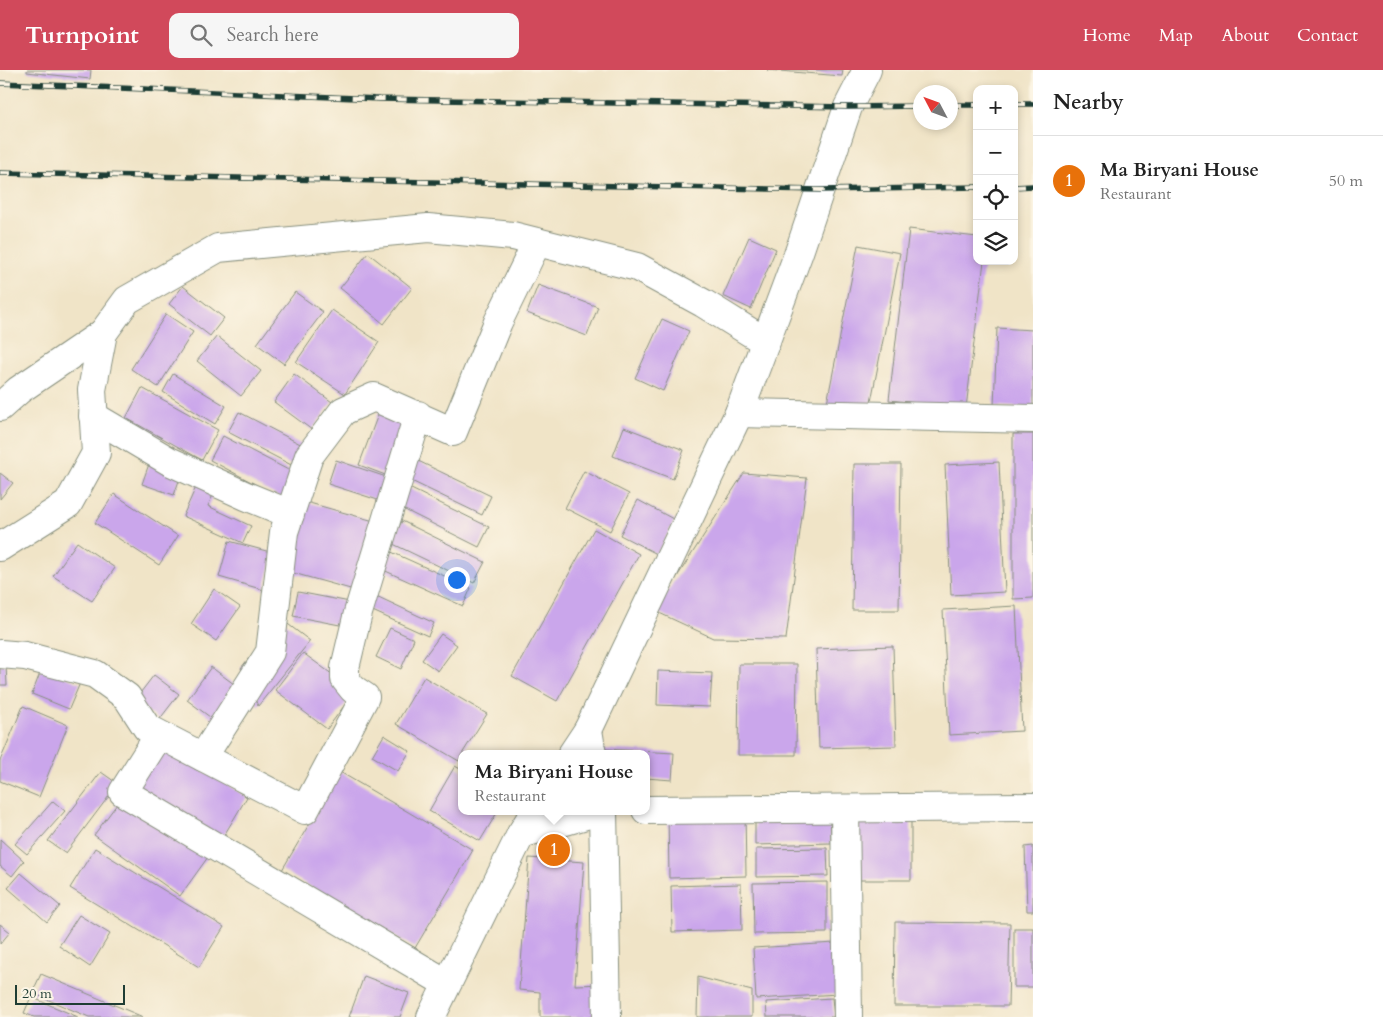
<!DOCTYPE html>
<html lang="en">
<head>
<meta charset="utf-8">
<style>
  :root { --surface:#fff; --page:#f6f6f6; --text:#222; --muted:#767676; --line:#e0e0e0; --accent:#d1495b }
  body { margin:0; font-family:Cardo,serif; background:var(--page); color:var(--text) }
  .controls { position:absolute; right:15px; top:15px; display:grid; overflow:hidden; border-radius:10px; box-shadow:0 2px 8px #0003 }
  .controls button { width:45px; height:45px; display:grid; place-items:center; padding:0; border:0; border-bottom:1px solid var(--line); background:var(--surface); color:var(--text); font:25px sans-serif }
  .compass { position:absolute; left:913px; top:15px; width:45px; height:45px; border-radius:50%; background:var(--surface); box-shadow:0 2px 8px #0003; rotate:311deg }
  .scale { position:absolute; left:15px; bottom:12px; width:110px; box-sizing:border-box; padding-left:5px; border:2px solid #1f3d34; border-top:0; font-size:14px; line-height:18px; white-space:nowrap; color:#1f3d34; -webkit-text-stroke:4px #fcf5e5; paint-order:stroke }
  .you { position:absolute; left:456px; top:509px; width:18px; height:18px; margin:-12px; border:4px solid #fff; border-radius:50%; background:#1a73e8; box-shadow:0 0 0 8px #1a73e833 }
  .badge { display:grid; place-items:center; width:32px; height:32px; border-radius:50%; background:var(--accent); color:#fff; font-size:16px; font-weight:700 }
  .pin { position:absolute; translate:-50% -50%; border:2px solid #fff; box-shadow:0 1px 5px #0006 }
  .popup { position:absolute; left:458px; top:680px; width:192px; height:65px; box-sizing:border-box; display:grid; place-content:center; border-radius:10px; background:var(--surface); filter:drop-shadow(0 1px 4px #0005); font-size:16px; white-space:nowrap; color:var(--muted) }
  .popup b { font-size:19px; color:var(--text) }
  .popup::after { content:''; position:absolute; left:50%; top:100%; margin-left:-10px; border:10px solid transparent; border-top-color:var(--surface) }
  .list { margin:0; padding:0; list-style:none }
  h2 { display:flex; justify-content:space-between; align-items:center; height:65px; margin:0; padding:0 20px; font-size:21px }
  h2 small { font-size:16px; font-weight:400; color:var(--muted) }
  .list li { display:grid; grid-template-columns:32px 1fr auto; gap:15px; align-items:center; box-sizing:border-box; height:90px; padding:0 20px; border-top:1px solid var(--line) }
  .list b { display:block; font-size:19px; white-space:nowrap }
  .list p { margin:0; font-size:16px; white-space:nowrap; color:var(--muted) }
  .list em { font-size:16px; font-style:normal; color:var(--muted) }
  .icon { flex:none; width:28px; height:28px; fill:none; stroke:currentColor; stroke-width:2; stroke-linecap:round; stroke-linejoin:round }
  .map { position:relative; flex:none; width:1033px; height:947px; overflow:hidden }
  header { display:flex; align-items:center; gap:30px; box-sizing:border-box; height:70px; padding:0 25px; background:var(--accent); color:#fff }
  header strong { font-size:24px }
  nav { display:flex; gap:28px; margin-inline-start:auto; font-size:18px }
  .search { width:350px; height:45px; background:var(--page); display:flex; align-items:center; gap:12px; box-sizing:border-box; padding:0 18px; border-radius:10px; color:var(--muted); font-size:19px }
  main { display:flex }
  aside { flex:1; background:var(--surface) }
  .map>svg:first-child { display:block }
</style>
</head>
<body>
<header>
<strong>Turnpoint</strong>
<div class="search"><svg class="icon" aria-label="search" viewBox="0 0 24 24"><circle cx="10" cy="10" r="6"/><path d="M15 15l6 6"/></svg>Search here</div>
<nav><a>Home</a><a>Map</a><a>About</a><a>Contact</a></nav>
</header>
<main>
<div class="map">
<svg width="1033" height="947" viewBox="0 0 1033 947">
  <rect width="100%" height="100%" fill="#fcf5e5"/>
  <filter id="ink" filterUnits="userSpaceOnUse"><feTurbulence type="fractalNoise" baseFrequency=".02" numOctaves="2"/><feDisplacementMap in="SourceGraphic" scale="10" xChannelSelector="R" yChannelSelector="G"/><feConvolveMatrix kernelMatrix="1 2 1 2 8 2 1 2 1" color-interpolation-filters="sRGB"/></filter>
  <filter id="wash" filterUnits="userSpaceOnUse"><feTurbulence type="fractalNoise" baseFrequency=".0096" numOctaves="4" result="noise"/><feDisplacementMap in="SourceGraphic" scale="20" xChannelSelector="R" yChannelSelector="G"/><feGaussianBlur stdDeviation="1.12" result="paint"/><feColorMatrix in="noise" values="0 0 0 0 0 0 0 0 0 0 0 0 0 0 0 0 0 1.4 0 .05"/><feComposite in="paint" operator="in"/></filter>
  <g filter="url(#wash)">
    <rect width="100%" height="100%" fill="#f0e4c7"/>
    <g id="blocks">
      <g fill="#caa6eb">
        <polygon points="27,0 91,0 90,9 27,2"/>
        <polygon points="767,0 843,0 842,6"/>
        <polygon points="909,159 977,167 977,191 984,191 966,338 889,330"/>
        <polygon points="749,167 776,179 751,239 723,226"/>
        <polygon points="858,175 900,183 867,352 825,343"/>
        <polygon points="368,183 412,218 384,254 340,218"/>
        <polygon points="538,215 598,237 587,266 527,243"/>
        <polygon points="183,216 224,248 210,266 169,234"/>
        <polygon points="295,222 323,242 284,294 257,274"/>
        <polygon points="332,240 379,272 345,324 296,292"/>
        <polygon points="166,244 193,262 158,317 131,299"/>
        <polygon points="662,249 689,261 663,321 635,308"/>
        <polygon points="997,258 1033,260 1033,338 994,336"/>
        <polygon points="217,266 261,301 241,326 197,291"/>
        <polygon points="173,304 226,336 215,354 163,322"/>
        <polygon points="294,304 332,332 312,360 274,332"/>
        <polygon points="142,318 218,360 202,390 126,348"/>
        <polygon points="239,342 308,378 297,398 228,362"/>
        <polygon points="379,342 408,353 388,406 359,395"/>
        <polygon points="624,357 684,380 673,409 613,386"/>
        <polygon points="1013,364 1033,364 1033,528 1013,529"/>
        <polygon points="223,366 296,404 283,429 210,390"/>
        <polygon points="412,388 491,426 482,445 403,407"/>
        <polygon points="336,390 392,409 384,432 328,414"/>
        <polygon points="150,391 182,402 174,425 142,414"/>
        <polygon points="999,392 1005,522 951,525 945,395"/>
        <polygon points="854,394 901,394 899,540 852,540"/>
        <polygon points="584,401 629,424 610,461 565,438"/>
        <polygon points="0,403 13,413 0,429"/>
        <polygon points="744,403 807,408 786,569 713,568 655,541"/>
        <polygon points="200,408 217,416 208,436 251,456 243,473 183,446"/>
        <polygon points="403,415 489,457 479,477 393,434"/>
        <polygon points="114,424 178,466 159,495 95,453"/>
        <polygon points="638,430 675,450 657,484 620,465"/>
        <polygon points="306,432 374,451 354,520 286,501"/>
        <polygon points="402,451 485,492 474,513 391,473"/>
        <polygon points="594,459 639,484 557,631 512,606"/>
        <polygon points="229,471 274,483 264,520 219,507"/>
        <polygon points="77,472 115,498 92,531 53,506"/>
        <polygon points="387,480 471,518 463,536 379,498"/>
        <polygon points="214,519 240,537 216,571 191,554"/>
        <polygon points="298,522 350,532 345,556 293,546"/>
        <polygon points="372,524 434,553 428,566 366,538"/>
        <polygon points="1016,536 1022,661 949,665 943,540"/>
        <polygon points="280,548 310,571 258,636 241,598"/>
        <polygon points="390,558 414,569 401,599 376,587"/>
        <polygon points="441,564 457,575 438,601 422,590"/>
        <polygon points="893,576 896,676 819,678 816,579"/>
        <polygon points="303,583 355,621 327,659 275,620"/>
        <polygon points="739,594 797,594 796,685 738,685"/>
        <polygon points="0,595 6,595 7,615 0,615"/>
        <polygon points="211,597 242,620 218,653 187,630"/>
        <polygon points="42,598 80,613 69,639 32,624"/>
        <polygon points="658,601 712,603 710,637 657,635"/>
        <polygon points="154,605 179,624 159,650 134,631"/>
        <polygon points="424,607 487,644 462,684 459,691 396,654"/>
        <polygon points="23,636 68,655 39,727 0,711 0,691"/>
        <polygon points="384,665 410,681 398,701 372,686"/>
        <polygon points="159,674 247,727 220,772 132,720"/>
        <polygon points="602,679 674,683 672,710 646,708 646,684 602,684"/>
        <polygon points="455,696 462,700 462,741 498,741 480,771 429,741"/>
        <polygon points="101,702 118,714 66,783 48,771"/>
        <polygon points="340,702 473,780 415,878 282,800"/>
        <polygon points="123,726 208,787 180,826 94,765"/>
        <polygon points="53,731 65,741 27,784 15,774"/>
        <polygon points="830,736 831,773 755,775 755,738"/>
        <polygon points="745,740 746,806 669,808 668,742"/>
        <rect x="859" y="751" width="52" height="59"/>
        <polygon points="0,769 24,791 12,806 0,796"/>
        <polygon points="1033,776 1033,841 1027,841 1025,777"/>
        <polygon points="95,778 224,857 199,897 70,818"/>
        <polygon points="827,778 828,806 756,807 756,779"/>
        <polygon points="529,788 584,792 575,915 607,914 607,947 540,947 540,922 519,920"/>
        <polygon points="21,803 60,836 47,852 8,818"/>
        <polygon points="827,812 827,863 754,864 753,813"/>
        <polygon points="741,814 742,860 672,862 671,816"/>
        <polygon points="79,845 110,864 90,897 59,876"/>
        <polygon points="895,852 1010,853 1008,936 894,936"/>
        <polygon points="0,854 10,862 0,874"/>
        <rect x="1014" y="858" width="19" height="59"/>
        <polygon points="835,873 838,924 756,929 753,878"/>
        <polygon points="41,904 143,947 89,947 32,923"/>
        <polygon points="364,906 409,923 400,947 349,947"/>
        <polygon points="698,907 752,921 752,947 697,947"/>
        <polygon points="31,927 78,947 34,947 24,943"/>
        <polygon points="832,928 834,947 767,947 766,932"/>
      </g>
    </g>
  </g>
  <g filter="url(#ink)">
    <use href="#blocks" fill-opacity="0" stroke="#88907e" stroke-width="1"/>
    <g fill="none" stroke-linecap="round" stroke-linejoin="round">
      <g stroke="#88907e" stroke-width="30">
        <g id="minor">
          <polyline points="0,337 19,320 103,263"/>
          <polyline points="739,343 1033,349"/>
          <polyline points="93,346 169,391 246,426 290,444"/>
          <polyline points="0,477 68,434 96,383 92,320 103,263 127,230 218,178 428,158 513,166 637,197 703,233 766,272"/>
          <polyline points="0,584 25,586 95,604 127,627 147,658 305,740 365,627 353,619 345,609 345,598 358,543 418,345"/>
          <polyline points="159,665 123,722 446,913"/>
          <polyline points="572,684 588,660"/>
          <polyline points="203,687 270,582 284,462 309,386 343,341 374,327 453,362 498,252 537,172"/>
          <polyline points="646,740 1033,737"/>
          <polyline points="845,740 848,947"/>
          <polyline points="521,764 599,741"/>
          <polyline points="431,947 521,764 535,741"/>
        </g>
      </g>
      <g stroke="#88907e" stroke-width="30">
        <g id="major">
          <polyline points="592,684 588,660 739,343 799,182 848,37 867,0"/>
          <polyline points="603,741 607,947"/>
        </g>
      </g>
      <use href="#minor" stroke="#fff" stroke-width="28"/>
      <use href="#major" stroke="#fff" stroke-width="28"/>
      <g stroke="#1f3d34" stroke-width="5.5">
        <g id="rail">
          <polyline points="0,13 380,29 848,37 921,36"/>
          <polyline points="1014,34 1033,34"/>
          <polyline points="951,35 977,35"/>
          <polyline points="0,103 821,120 977,117"/>
          <polyline points="1014,117 1033,116"/>
        </g>
      </g>
      <use href="#rail" stroke="#fcf5e5" stroke-width="4" stroke-dasharray="11" stroke-linecap="butt"/>
    </g>
  </g>
</svg>
<div class="controls">
<button>+</button>
<button>−</button>
<button><svg class="icon" aria-label="locate" viewBox="0 0 24 24"><circle cx="12" cy="12" r="6"/><path d="M12 2v4M12 18v4M2 12h4M18 12h4"/></svg></button>
<button><svg class="icon" aria-label="layers" viewBox="0 0 24 24"><path d="M12 4l9 5-9 5-9-5zM3 14l9 5 9-5"/></svg></button>
</div>
<svg class="compass" viewBox="-18 -18 36 36"><path d="M0-13l5 13h-10z" fill="#e53935"/><path d="M0 13l5-13h-10z" fill="#767676"/></svg>
<div class="scale">20 m</div>
<div class="you"></div>
<div class="pin badge" style="left:554px;top:780px;background:#e8710a">1</div>
<div class="popup"><b>Ma Biryani House</b>Restaurant</div>
</div>
<aside>
<h2>Nearby<small></small></h2>
<ul class="list">
<li><span class="badge" style="background:#e8710a">1</span><div><b>Ma Biryani House</b><p>Restaurant</p></div><em>50 m</em></li>
</ul>
</aside>
</main>
</body>
</html>
